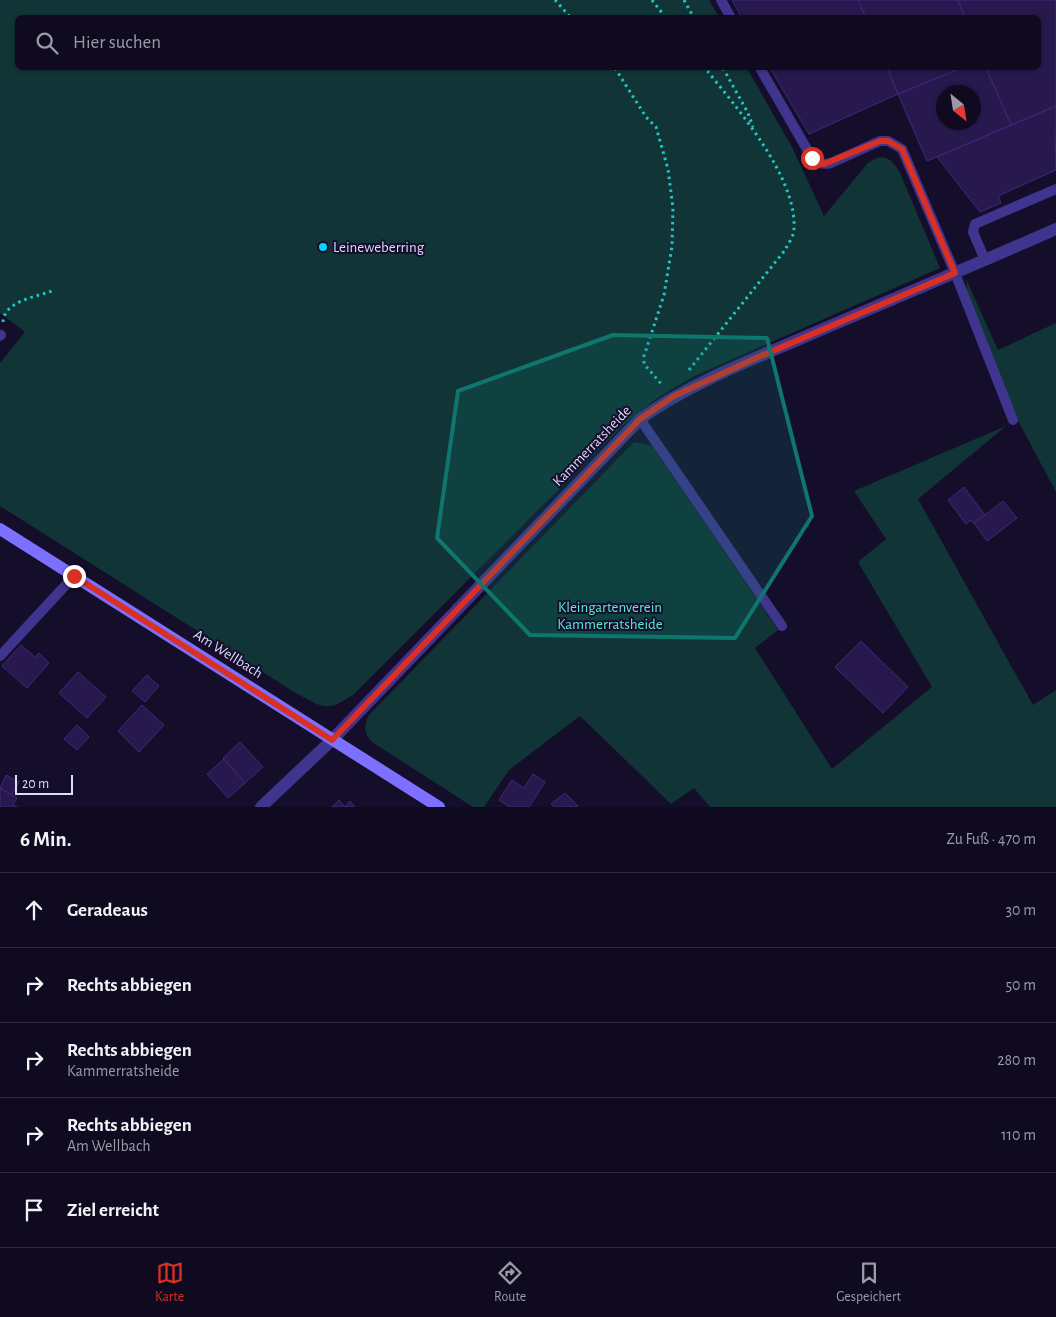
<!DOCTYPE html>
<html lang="de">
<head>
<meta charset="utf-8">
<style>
  :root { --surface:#100a20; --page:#191329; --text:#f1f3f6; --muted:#9c9aa5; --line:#302b3e; --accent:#d93025 }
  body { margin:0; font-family:"Alegreya Sans",sans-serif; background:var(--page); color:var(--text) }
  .compass { position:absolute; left:936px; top:85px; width:45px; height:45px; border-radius:50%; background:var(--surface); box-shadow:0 1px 4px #0004; rotate:150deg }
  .scale { position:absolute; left:15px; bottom:12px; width:58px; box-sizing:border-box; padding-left:5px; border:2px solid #dfd8ff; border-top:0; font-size:14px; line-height:18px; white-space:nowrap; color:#dfd8ff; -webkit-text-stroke:4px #150e2b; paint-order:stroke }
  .stop { position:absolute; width:15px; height:15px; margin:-11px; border:4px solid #d93025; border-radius:50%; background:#fff }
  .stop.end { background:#d93025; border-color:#fff; box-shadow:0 1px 5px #0008 }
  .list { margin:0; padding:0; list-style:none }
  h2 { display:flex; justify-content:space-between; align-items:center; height:65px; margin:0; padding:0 20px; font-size:21px }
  h2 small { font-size:16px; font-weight:400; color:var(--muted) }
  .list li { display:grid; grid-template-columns:32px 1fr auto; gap:15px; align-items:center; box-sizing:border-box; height:75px; padding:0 20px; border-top:1px solid var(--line) }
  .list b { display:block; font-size:19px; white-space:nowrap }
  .list p { margin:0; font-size:16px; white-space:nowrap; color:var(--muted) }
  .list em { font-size:16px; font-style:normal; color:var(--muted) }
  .icon { flex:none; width:28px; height:28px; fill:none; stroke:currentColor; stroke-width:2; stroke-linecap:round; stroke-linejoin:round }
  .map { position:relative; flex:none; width:1056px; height:807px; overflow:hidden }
  .search { position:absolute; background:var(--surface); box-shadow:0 1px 4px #0004; left:15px; right:15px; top:15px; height:55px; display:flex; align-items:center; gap:12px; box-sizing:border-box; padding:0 18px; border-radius:8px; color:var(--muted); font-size:19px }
  .sheet { height:440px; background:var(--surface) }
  nav { display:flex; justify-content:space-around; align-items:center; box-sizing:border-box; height:70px; border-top:1px solid var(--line); background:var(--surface); font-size:14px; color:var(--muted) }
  nav a { display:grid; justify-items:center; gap:2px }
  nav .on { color:var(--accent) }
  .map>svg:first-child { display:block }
</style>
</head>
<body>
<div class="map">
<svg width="1056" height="807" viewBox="0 0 1056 807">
  <rect width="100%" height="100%" fill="#150e2b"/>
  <g fill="#113436">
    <path d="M0,0h709l10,17 -701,1v50h729l46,81 31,67 43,-52c15,-12 24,-7 33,9l40,95 -248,109 -38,23 -33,27 -267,267c-28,20 -32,13 -60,-2l-294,-186v-143l25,-31 -25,-19z"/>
    <polygon points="966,279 998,350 1056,323 1056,492 1016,417 967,292"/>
    <path d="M1006,426l-88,73 115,206 23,-15v117h-346l-16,-19 -23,16 -91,-88 -71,54 -25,37h-11l-101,-65c-8,-9 -9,-16 -3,-27l265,-273 18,4 126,184 -23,18 77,121 100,-82 -74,-125 28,-23 -32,-48z"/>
  </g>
  <g fill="#27184e" stroke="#3f287c" fill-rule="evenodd">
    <polygon points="732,0 858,0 866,18 742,18"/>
    <polygon points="858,0 958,0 965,18 866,18"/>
    <polygon points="958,0 1056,0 1056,106 1011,125 986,68 1038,68 1038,18 965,18"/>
    <polygon points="770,68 887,68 898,94 809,134"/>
    <polygon points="887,68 962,68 898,94"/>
    <path d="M962,68h24l25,57 -84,36 -29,-67zM944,92h30v30h-30z"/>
    <polygon points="1056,106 1056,129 1055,129 1056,170 998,196 1001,203 980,212 937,157"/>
    <polygon points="964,487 985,515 974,523 971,520 966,524 948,500"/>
    <polygon points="1003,501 1017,518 987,541 974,523"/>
    <polygon points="861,641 908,687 883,713 835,667"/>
    <polygon points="21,645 35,657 39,653 49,663 27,688 2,666"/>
    <polygon points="78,672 106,697 87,718 59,693"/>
    <polygon points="147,675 159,686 145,702 132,691"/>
    <polygon points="142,705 164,725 139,752 118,731"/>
    <polygon points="77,725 89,737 77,750 64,739"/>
    <polygon points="240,742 263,767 245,783 223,758"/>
    <polygon points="224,759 245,783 228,798 207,774"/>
    <polygon points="533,774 545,782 529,807 510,807 499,800 512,780 524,788"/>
    <polygon points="6,775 19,782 12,795 0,788"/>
    <polygon points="0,788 17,798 13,805 17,807 0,807"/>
    <polygon points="565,793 578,806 577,807 554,807 551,804"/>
    <polygon points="339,800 345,807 350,801 355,807 332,807"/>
  </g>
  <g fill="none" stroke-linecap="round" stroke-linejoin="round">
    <g stroke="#24c5c7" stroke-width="3" stroke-dasharray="2.5 4" stroke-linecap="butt">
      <polyline points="555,0 571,18"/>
      <polyline points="652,0 666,18"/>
      <polyline points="684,0 694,18"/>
      <polyline points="615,68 646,117 656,127 668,169 673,208 672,246 664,295 644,356 644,364 663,386"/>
      <polyline points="723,68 748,113 753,127"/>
      <path d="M3,322c1,-21 33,-25 49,-31"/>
      <path d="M689,370l96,-120c3,-6 9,-14 9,-21 3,-53 -58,-122 -89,-161"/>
    </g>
    <g stroke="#3f358e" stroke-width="10">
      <polyline points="721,0 731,18"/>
      <path d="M760,68l52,90c6,5 10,7 19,5l49,-22h8l14,8 53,124 58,147"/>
      <polyline points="985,260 973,232 975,224 1056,189"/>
      <polyline points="0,336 1,335"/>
      <polyline points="640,419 782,626"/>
      <polyline points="0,656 74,576"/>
    </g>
    <path stroke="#3f358e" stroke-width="12" d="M261,807l71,-67 308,-321c48,-35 114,-60 169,-84 83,-35 165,-70 247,-106"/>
    <polyline stroke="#7d6fff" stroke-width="12" points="0,529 439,807"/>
  </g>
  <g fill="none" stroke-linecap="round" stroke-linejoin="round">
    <polyline stroke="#d93025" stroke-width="6" points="74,576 332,740 640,419 674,396 756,358 955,273 902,149 888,141 880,141 824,164 816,162 812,158"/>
  </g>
  <path fill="#0f766e" fill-opacity="0.2" stroke="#0f766e" stroke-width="4" stroke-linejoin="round" d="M613,335l154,3 45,178 -77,122 -205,-3 -93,-97 21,-147z"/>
  <circle fill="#04d4ff" stroke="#150e2b" stroke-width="2" cx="323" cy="247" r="5"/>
  <g text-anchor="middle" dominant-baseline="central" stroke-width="4" stroke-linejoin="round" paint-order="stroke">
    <g font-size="15" fill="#dfd8ff" stroke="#150e2b" text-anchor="start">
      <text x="333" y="247">Leineweberring</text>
    </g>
    <g font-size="15" fill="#dfd8ff" stroke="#150e2b">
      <text transform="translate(592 446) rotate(-46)">Kammerratsheide</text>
      <text transform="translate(228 654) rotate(32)">Am Wellbach</text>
    </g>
    <g font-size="15" fill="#58ebd1" stroke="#150e2b">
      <text x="610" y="607">Kleingartenverein<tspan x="610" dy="17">Kammerratsheide</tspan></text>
    </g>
  </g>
</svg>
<svg class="compass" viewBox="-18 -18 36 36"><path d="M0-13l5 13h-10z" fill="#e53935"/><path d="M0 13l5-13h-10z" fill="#9c9aa5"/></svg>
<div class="scale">20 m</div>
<div class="stop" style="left:812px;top:158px"></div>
<div class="stop end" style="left:74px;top:576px"></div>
<div class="search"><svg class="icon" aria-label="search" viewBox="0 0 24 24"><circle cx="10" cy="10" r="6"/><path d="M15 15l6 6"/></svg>Hier suchen</div>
</div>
<section class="sheet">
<h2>6 Min.<small>Zu Fuß · 470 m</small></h2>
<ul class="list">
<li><svg class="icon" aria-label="ahead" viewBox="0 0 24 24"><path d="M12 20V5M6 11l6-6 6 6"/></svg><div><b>Geradeaus</b></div><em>30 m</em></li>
<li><svg class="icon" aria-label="right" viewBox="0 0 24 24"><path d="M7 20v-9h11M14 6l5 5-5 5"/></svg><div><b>Rechts abbiegen</b></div><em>50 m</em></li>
<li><svg class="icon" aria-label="right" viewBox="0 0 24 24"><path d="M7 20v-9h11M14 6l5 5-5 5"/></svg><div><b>Rechts abbiegen</b><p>Kammerratsheide</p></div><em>280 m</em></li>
<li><svg class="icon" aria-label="right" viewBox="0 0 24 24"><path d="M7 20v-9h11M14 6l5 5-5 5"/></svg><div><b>Rechts abbiegen</b><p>Am Wellbach</p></div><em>110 m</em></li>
<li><svg class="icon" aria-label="arrive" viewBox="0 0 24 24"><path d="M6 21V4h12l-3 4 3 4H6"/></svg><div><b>Ziel erreicht</b></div></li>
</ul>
</section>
<nav>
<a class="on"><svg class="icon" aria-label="map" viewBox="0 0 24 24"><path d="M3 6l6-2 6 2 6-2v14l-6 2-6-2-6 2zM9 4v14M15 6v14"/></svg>Karte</a>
<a><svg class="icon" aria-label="directions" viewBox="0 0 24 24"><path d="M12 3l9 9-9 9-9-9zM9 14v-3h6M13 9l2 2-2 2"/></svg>Route</a>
<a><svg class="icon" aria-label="saved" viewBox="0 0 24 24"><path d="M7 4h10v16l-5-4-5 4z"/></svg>Gespeichert</a>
</nav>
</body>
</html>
